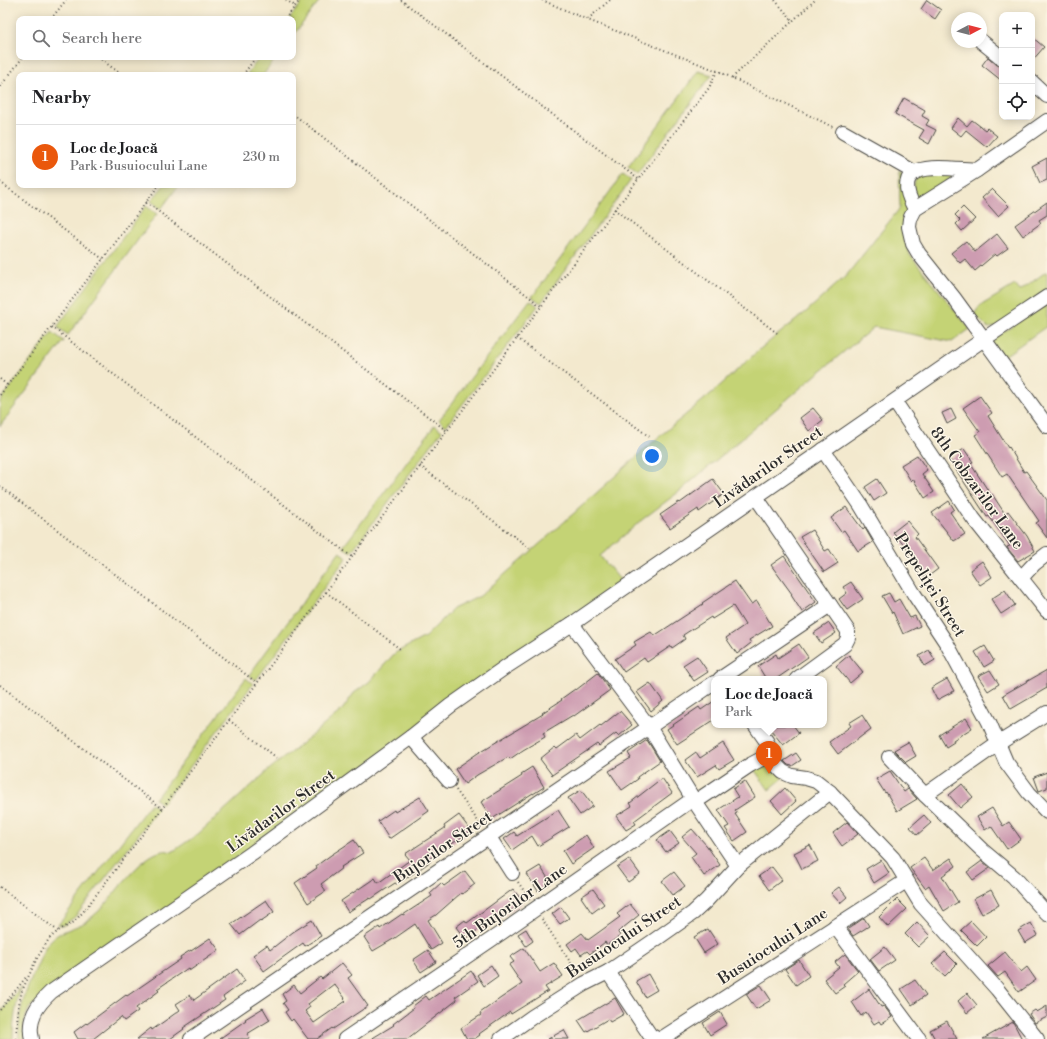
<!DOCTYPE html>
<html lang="en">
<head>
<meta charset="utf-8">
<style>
  :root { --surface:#fff; --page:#f2f2f2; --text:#202124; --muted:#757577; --line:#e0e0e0; --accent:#ea580c }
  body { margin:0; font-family:"Libre Bodoni",serif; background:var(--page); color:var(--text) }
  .controls { position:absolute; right:12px; top:12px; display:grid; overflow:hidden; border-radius:8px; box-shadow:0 2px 10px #0003 }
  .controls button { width:36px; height:36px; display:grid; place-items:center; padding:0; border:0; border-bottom:1px solid var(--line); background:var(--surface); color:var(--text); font:20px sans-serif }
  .compass { position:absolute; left:951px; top:12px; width:36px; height:36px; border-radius:50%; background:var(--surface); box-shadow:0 2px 10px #0003; rotate:83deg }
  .you { position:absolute; left:652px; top:456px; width:14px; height:14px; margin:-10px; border:3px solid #fff; border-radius:50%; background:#1a73e8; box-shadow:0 0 0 6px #1a73e833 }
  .badge { display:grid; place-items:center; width:26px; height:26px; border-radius:50%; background:var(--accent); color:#fff; font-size:13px; font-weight:700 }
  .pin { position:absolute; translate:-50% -33px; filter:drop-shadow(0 1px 2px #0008) }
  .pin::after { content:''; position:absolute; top:21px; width:14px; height:12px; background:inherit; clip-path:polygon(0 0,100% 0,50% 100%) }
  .popup { position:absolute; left:711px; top:676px; width:116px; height:52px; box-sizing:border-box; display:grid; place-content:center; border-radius:8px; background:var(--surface); filter:drop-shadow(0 1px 3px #0005); font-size:13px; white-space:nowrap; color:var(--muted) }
  .popup b { font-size:15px; color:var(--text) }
  .popup::after { content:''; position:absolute; left:50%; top:100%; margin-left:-8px; border:8px solid transparent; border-top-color:var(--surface) }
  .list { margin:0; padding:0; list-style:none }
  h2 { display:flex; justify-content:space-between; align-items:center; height:52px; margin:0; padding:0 16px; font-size:17px }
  h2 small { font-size:13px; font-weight:400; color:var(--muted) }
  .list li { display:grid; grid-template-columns:26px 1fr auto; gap:12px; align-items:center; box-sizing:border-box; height:64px; padding:0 16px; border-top:1px solid var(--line) }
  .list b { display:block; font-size:15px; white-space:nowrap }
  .list p { margin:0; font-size:13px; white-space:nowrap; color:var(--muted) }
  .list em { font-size:13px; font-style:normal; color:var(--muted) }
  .icon { flex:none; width:22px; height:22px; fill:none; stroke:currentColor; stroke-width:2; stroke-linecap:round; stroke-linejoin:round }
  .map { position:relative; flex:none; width:1047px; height:1039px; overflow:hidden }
  .search { position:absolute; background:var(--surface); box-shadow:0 2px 10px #0003; left:16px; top:16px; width:280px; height:44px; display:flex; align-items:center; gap:10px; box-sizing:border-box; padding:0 14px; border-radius:8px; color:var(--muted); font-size:15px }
  .panel { position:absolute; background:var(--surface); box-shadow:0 2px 10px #0003; left:16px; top:72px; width:280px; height:116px; border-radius:8px }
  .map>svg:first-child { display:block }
</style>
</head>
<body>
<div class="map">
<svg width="1047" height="1039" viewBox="0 0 1047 1039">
  <rect width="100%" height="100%" fill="#fcf5e5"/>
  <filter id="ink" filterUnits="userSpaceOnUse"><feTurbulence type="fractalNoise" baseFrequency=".025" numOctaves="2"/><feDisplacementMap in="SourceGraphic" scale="8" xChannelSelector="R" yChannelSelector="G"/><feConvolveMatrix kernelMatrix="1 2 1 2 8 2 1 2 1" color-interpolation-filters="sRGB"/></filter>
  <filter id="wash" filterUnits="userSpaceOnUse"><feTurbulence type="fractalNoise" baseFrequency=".012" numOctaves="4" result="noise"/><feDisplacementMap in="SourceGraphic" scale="16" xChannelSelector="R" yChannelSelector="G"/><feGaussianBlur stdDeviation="0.9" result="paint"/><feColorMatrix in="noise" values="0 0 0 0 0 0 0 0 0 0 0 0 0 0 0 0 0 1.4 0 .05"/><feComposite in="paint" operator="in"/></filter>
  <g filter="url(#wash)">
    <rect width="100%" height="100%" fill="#f3e9ce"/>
    <g fill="#c4d375" stroke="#787f50">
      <polygon points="304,0 320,0 293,36 293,19 289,19"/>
      <polygon points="260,57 277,57 263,75 248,75 247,74"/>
      <polygon points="698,71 712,75 637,174 628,167"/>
      <path d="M899,170l6,4 1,37 -3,24 7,20 60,74 -18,13 -78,-15 -69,57 -43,37 -82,70 -37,28 -43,37 22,26 -592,425c-6,10 -7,20 -4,32h-7c-1,-31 6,-46 18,-73 4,-8 6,-18 13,-25 8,-9 21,-12 32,-17 6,-3 12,-9 17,-13 15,-15 42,-57 64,-60 2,-1 6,0 9,1l26,-18 74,-67 23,-18 47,-39 12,-17 15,-11 26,-29 30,-16 28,-28 27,-13 63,-55 111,-100 59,-49 47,-43 46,-37 40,-36 54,-68z"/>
      <path d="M960,172l-43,30c-3,-10 -5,-16 0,-26z"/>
      <polygon points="623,174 631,180 541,303 532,297"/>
      <polygon points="164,185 179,185 161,209 151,201"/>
      <polygon points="146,206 157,214 68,335 57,327"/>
      <polygon points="1047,271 1047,293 996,327 988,328 974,314 980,306 1015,285 1020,291"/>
      <polygon points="530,300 538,306 446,426 439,420"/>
      <polygon points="1047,303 1047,326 1003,357 990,341"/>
      <polygon points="52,332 64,341 0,426 0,401"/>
      <polygon points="435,425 442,431 351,552 343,547"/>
      <polygon points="339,552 347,557 256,680 249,675"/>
      <polygon points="246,678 253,684 162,804 155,799"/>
      <polygon points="769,762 783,778 769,790 753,768"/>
      <polygon points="151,803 158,809 76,916 64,925 58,925"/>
      <path d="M21,987c-5,17 -8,34 -8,52h-13v-26z"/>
    </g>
    <g id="blocks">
      <g fill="#cd9cb1" fill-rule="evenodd">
        <polygon points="927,0 941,10 935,19 921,9"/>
        <polygon points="1032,37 1044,47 1032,61"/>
        <polygon points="988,57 997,65 1002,67 1002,81 982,65"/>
        <polygon points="904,98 925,110 922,116 929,120 926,125 936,130 929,144 919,138 924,130 895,114"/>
        <polygon points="958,118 967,126 972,120 985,130 987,128 997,136 987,147 966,130 961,136 951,128"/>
        <polygon points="1047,158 1047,180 1040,183 1032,166"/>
        <polygon points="992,189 1009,206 998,216 982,198"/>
        <polygon points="1047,202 1047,215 1039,220 1041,223 1023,236 1015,225"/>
        <polygon points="963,207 975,219 962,231 956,224 960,220 955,215"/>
        <polygon points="997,234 1008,248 997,256 995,254 975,271 965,259 960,263 951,253 966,241 975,252"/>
        <polygon points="980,396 992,413 988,416 1008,448 1009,447 1024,472 1026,471 1047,500 1047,538 1036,523 1039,521 1007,474 1002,477 975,435 980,432 963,408"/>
        <polygon points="813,408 823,420 809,431 800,418"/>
        <polygon points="951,409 956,419 947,424 942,413"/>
        <polygon points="964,449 973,462 970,463 991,495 992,494 1005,514 1008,511 1027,536 1035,551 1018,561 1008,549 1007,547 1010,546 989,516 987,517 949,459"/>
        <polygon points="917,455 927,470 922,474 934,492 925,498 913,479 911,481 901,465"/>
        <polygon points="713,479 724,494 699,512 698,509 670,528 660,515 679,502 680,503"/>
        <polygon points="877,479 886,493 874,501 865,487"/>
        <polygon points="949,501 954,509 950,512 965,534 954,541 932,513"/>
        <polygon points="846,507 863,530 865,528 873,542 858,551 844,530 841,532 831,518"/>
        <polygon points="907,521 918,534 915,537 938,569 926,578 910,556 911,554 893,532"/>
        <polygon points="812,530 825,551 829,549 838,563 824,572 800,537"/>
        <polygon points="784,556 816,602 802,612 791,595 792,594 771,565"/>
        <polygon points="982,561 992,577 980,585 970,570"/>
        <polygon points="735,581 751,604 757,601 772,626 749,640 751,643 737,654 726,638 745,625 733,606 712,619 711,617 683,635 685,639 672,648 671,646 647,662 644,658 624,672 615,659 636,645 634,642 651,632 654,636 703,604 702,603"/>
        <polygon points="851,582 863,599 847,610 839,599 847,593 843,587"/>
        <polygon points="1005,590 1015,605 1001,614 991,599"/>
        <polygon points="889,593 894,602 899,599 910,618 915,616 920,626 903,634 893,612 892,613 882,596"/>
        <polygon points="829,623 836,633 821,643 814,633"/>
        <polygon points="799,644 808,657 776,679 766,679 758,666 776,654 778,658"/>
        <polygon points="985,646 994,661 984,667 975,652"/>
        <polygon points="929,650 935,660 925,666 919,656"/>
        <polygon points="849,655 863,672 850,683 836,666"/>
        <polygon points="697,656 708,672 694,681 683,665"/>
        <polygon points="990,670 999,684 988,691 978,676"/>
        <polygon points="1047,670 1047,688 1011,709 1003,695"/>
        <polygon points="598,673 610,690 574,716 573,715 543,733 545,737 523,750 510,759 508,757 477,775 465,784 455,769 478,753 543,714 542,713 562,700 561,699 575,689 576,690"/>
        <polygon points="947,679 954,691 937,700 931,688"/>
        <polygon points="650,683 663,701 651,711 637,692"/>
        <polygon points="714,701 714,720 677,744 667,729 699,707 701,710"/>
        <polygon points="620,711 632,725 619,736 616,733 599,746 597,744 552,775 540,759 555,747 557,749 576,735 580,740 600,725 601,726"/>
        <polygon points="862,715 871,729 838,754 829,742 851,726 849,723"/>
        <polygon points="966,718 972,728 953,740 954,742 946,747 939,735"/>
        <polygon points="767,725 793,725 799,733 783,745"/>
        <polygon points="647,740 660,761 637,777 638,779 622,790 609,771 631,758 628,753"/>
        <polygon points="908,742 916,756 906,762 894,750"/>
        <polygon points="723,743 734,760 719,769 716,765 697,777 685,760 696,752 700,758"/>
        <polygon points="796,753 801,760 792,766 788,765 784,761"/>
        <polygon points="532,767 544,787 533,794 533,793 492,819 481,802 522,776 521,774"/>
        <polygon points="890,771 904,792 908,789 917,799 897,811 886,792 885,793 876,779"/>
        <polygon points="1047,772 1047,788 1039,791 1034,777"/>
        <polygon points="662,778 672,793 634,821 636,824 626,830 616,816 632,806 630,803"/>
        <polygon points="745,781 755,797 735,810 737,813 735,814 747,832 734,841 725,828 729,826 718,810 738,797 733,789"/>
        <polygon points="962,784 973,797 960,808 949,795"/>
        <polygon points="785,788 796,801 782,814 771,801"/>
        <polygon points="581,790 593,806 580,815 568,798"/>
        <polygon points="420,797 429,811 389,839 378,821 394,810 395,812"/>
        <polygon points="992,808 1003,826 1009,822 1021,839 1007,849 991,826 985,830 977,817"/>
        <polygon points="558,810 569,827 538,846 532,836 512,850 504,839 514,832 517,836"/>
        <polygon points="459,815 471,831 429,859 431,861 417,871 397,884 395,883 371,899 370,898 348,912 341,901 375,878 378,883 410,860 405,854 445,828 444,826"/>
        <polygon points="924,815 931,823 917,835 910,827"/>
        <polygon points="847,822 858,834 842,846 833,833"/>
        <polygon points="692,829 707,846 720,865 704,876 691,857 696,853 682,837"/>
        <polygon points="670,831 679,843 666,852 657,840"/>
        <polygon points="586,835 594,848 571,864 563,851"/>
        <polygon points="354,840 363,853 341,867 342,868 321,884 326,891 308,903 295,883 317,868 316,866 331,855"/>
        <polygon points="810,845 818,861 802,869 794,853"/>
        <polygon points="924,858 933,870 951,858 956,866 942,876 958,902 944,911 929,885 925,888 910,868"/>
        <polygon points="629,859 640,874 628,882 617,867"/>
        <polygon points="881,860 889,873 874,883 866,869"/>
        <polygon points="982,861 990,868 973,880 967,872"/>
        <polygon points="540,866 551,883 538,891 527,874"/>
        <polygon points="772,867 782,880 769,890 759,876"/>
        <polygon points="465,871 475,884 462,894 461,893 436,915 428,920 442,943 431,950 415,924 395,938 373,951 364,937 379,927 380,929 402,914 403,915 432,896 430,893 441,883 444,886"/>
        <polygon points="674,872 685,886 673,895 662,881"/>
        <polygon points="839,887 847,897 840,903 831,893"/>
        <polygon points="513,889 523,902 484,930 482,927 465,939 456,927 465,920 467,923"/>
        <polygon points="593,889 604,904 592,913 581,897"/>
        <polygon points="991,890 999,905 982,914 974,899"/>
        <polygon points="897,899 907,909 888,927 879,917"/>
        <polygon points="266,900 274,912 261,921 260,920 240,935 231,924"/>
        <polygon points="630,904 639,915 618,932 620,936 607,945 605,942 590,954 587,951 581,955 576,948 572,951 567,944 582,933 588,940 620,917 617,914"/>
        <polygon points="561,907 569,918 560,924 552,914"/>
        <polygon points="864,918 869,926 853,936 848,929"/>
        <polygon points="312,920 321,936 305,946 303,943 264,971 253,955 267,945 270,950 293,932"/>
        <polygon points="971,921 986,937 977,946 961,930"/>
        <polygon points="917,922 930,936 918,947 905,934"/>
        <polygon points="1031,923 1038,935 1025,943 1018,931"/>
        <polygon points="526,929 533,941 526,946 518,934"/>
        <polygon points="708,929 718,944 704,953 694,937"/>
        <polygon points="210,938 219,950 189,971 188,968 157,989 159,991 136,1008 138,1011 124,1021 121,1017 93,1039 78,1039 74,1032 86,1023 87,1024 126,995 127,996 181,959 180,957 191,950 191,951"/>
        <polygon points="885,947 895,960 879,971 870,959"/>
        <polygon points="524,948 540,972 554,963 563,976 545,987 548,991 511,1014 510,1012 479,1034 480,1035 474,1039 467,1039 461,1028 481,1015 480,1013 501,998 522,984 509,965 514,962 510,957"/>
        <polygon points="428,950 436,962 421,972 413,960"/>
        <polygon points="945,952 957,964 945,976 932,964"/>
        <polygon points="1005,952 1021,972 1027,967 1036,980 1019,992 1005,972 998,977 988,966"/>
        <polygon points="845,954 858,971 843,984 845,986 835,993 824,979 839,967 835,962"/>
        <polygon points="799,960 809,976 796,985 785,969"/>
        <path d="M342,963l10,12 -4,3 20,28 -35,23 -1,-1 -15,11h-9l-15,-20 -2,2 -6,-9 3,-2 -5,-7 3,-2 -4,-7 12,-9 6,8 20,-16 2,2zM334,984l11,14 -1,1 2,2 -32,22 -9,-12 5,-4 -2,-3z"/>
        <polygon points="491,965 498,976 484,986 477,975"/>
        <polygon points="237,969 245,981 223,997 225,1000 183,1028 184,1029 170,1039 137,1039 151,1028 152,1030 180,1010 176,1004 190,995 194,1000"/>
        <polygon points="471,971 478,981 455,997 457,1000 407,1039 371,1039 394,1025 393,1024 414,1008 413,1006 426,996 429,1000"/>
        <polygon points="648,974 657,990 645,997 636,981"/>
        <polygon points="915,980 926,995 912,1005 901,989"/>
        <polygon points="761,985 771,1000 756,1009 746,994"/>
        <polygon points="869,989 881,1007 884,1006 892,1017 881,1024 879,1021 874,1024 866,1012 861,1016 852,1002"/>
        <polygon points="967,993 977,1005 967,1013 958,1001"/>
        <polygon points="615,998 624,1014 610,1022 608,1019 586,1032 578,1020"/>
        <polygon points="1047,1006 1047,1017 1035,1023 1029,1014 1035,1010 1037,1012"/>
        <polygon points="263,1008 270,1020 247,1034 250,1039 219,1039 246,1020 245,1019"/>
        <polygon points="720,1012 727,1024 710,1035 703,1023"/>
        <polygon points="947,1021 957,1039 935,1039 930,1030"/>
        <polygon points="1013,1022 1022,1039 983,1039"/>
        <polygon points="564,1030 569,1039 548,1039"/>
      </g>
    </g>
  </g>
  <g filter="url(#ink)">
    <use href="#blocks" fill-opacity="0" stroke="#494843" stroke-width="1"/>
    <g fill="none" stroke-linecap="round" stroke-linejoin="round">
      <g stroke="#494843" stroke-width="16">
        <g id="minor">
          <polyline points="981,41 1002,58"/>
          <polyline points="1032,82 1047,96"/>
          <polyline points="1047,121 977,170 915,209 910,219 909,227 913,244 919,254 954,298 1047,426"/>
          <polyline points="843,132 914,172"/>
          <path d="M915,209c-30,-53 32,-40 62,-39"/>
          <polyline points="895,402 973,518 1047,611"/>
          <polyline points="823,450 860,504 914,594 947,644 989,722 1006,762 1029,793 1047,812"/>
          <polyline points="756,497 848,631 848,638 845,644 797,679"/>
          <polyline points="1021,578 1034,564 1047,554"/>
          <polyline points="572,624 649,727 695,802 738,866"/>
          <polyline points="720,679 830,605"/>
          <polyline points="755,725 767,742 775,764 783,772 792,776 806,778 816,781 830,792 893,858 921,904 997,989 1037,1039"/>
          <polyline points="411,737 449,781"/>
          <polyline points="889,757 925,795 982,850 1014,877 1047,914"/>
          <polyline points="925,795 999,743 1047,713"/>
          <polyline points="695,802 750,765 771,754"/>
          <polyline points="489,837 512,873"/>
          <polyline points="835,926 919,1039"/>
          <polyline points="608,972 650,1035 657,1039"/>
          <path d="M32,1039c-5,-20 5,-34 19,-47l201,-139 159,-116 39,-31 57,-40 65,-42 412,-285 63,-42"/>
          <polyline points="191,1039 714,683"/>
          <polyline points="345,1039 501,933 693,799"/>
          <polyline points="501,1039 532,1017 584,984 608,972 652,942 693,913 706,901 738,866 830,792"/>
          <polyline points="657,1039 661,1039 906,881"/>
        </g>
      </g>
      <g stroke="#494843" stroke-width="2" stroke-dasharray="1 3" stroke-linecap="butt">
        <polyline points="286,0 295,6"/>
        <polyline points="401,0 638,179"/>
        <polyline points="542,0 588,20 720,72 833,127"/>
        <polyline points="775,0 792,20"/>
        <polyline points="51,19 66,0"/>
        <polyline points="285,19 300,0"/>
        <polyline points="588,19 610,0"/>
        <polyline points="98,57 122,75"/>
        <polyline points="243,75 256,57"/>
        <polyline points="732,78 815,0"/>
        <polyline points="0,87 23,57"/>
        <polyline points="293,114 541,306"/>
        <polyline points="0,182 103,259"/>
        <polyline points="146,202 447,431"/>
        <polyline points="614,209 777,333"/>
        <polyline points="52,327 352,557"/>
        <polyline points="517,338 651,438"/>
        <polyline points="0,379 7,385"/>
        <polyline points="0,395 159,185"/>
        <polyline points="420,466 531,549"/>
        <polyline points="0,486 257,683"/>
        <polyline points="326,592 400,649"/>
        <polyline points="0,685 163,809"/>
        <polyline points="229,720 277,758"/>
        <polyline points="456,790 482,827"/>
        <polyline points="518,882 530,900"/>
        <polyline points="0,887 58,931"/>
        <polyline points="542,919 578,974"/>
        <polyline points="0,1010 27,976"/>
        <path d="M16,1039l2,-30 4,-18 14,-31 13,-21 9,-8 16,-9 9,-10c210,-273 414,-552 626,-824l8,-17"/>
      </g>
      <use href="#minor" stroke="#fff" stroke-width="14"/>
    </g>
  </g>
  <g text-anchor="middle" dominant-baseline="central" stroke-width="3" stroke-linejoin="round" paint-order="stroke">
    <g font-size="16" fill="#2b2b2b" stroke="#fcf5e5">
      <text transform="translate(768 467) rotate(-35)">Livădarilor Street</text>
      <text transform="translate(977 488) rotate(54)">8th Cobzarilor Lane</text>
      <text transform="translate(930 585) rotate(58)">Prepeliței Street</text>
      <text transform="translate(281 811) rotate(-36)">Livădarilor Street</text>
      <text transform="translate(443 847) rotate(-34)">Bujorilor Street</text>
      <text transform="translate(510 906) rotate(-35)">5th Bujorilor Lane</text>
      <text transform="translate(624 937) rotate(-34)">Busuiocului Street</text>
      <text transform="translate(773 946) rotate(-33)">Busuiocului Lane</text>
    </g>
  </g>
</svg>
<div class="controls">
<button>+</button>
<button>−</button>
<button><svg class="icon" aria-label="locate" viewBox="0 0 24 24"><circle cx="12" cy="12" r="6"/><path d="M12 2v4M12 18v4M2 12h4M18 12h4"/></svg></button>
</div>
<svg class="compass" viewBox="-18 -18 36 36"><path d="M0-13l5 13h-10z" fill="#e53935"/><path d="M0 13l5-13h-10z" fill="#757577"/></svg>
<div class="you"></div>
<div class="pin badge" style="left:769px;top:774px">1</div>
<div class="popup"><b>Loc de Joacă</b>Park</div>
<div class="search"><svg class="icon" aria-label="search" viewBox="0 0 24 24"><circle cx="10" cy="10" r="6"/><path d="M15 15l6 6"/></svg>Search here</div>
<section class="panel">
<h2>Nearby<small></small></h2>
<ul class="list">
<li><span class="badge">1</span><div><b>Loc de Joacă</b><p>Park · Busuiocului Lane</p></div><em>230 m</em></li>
</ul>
</section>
</div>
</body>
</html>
